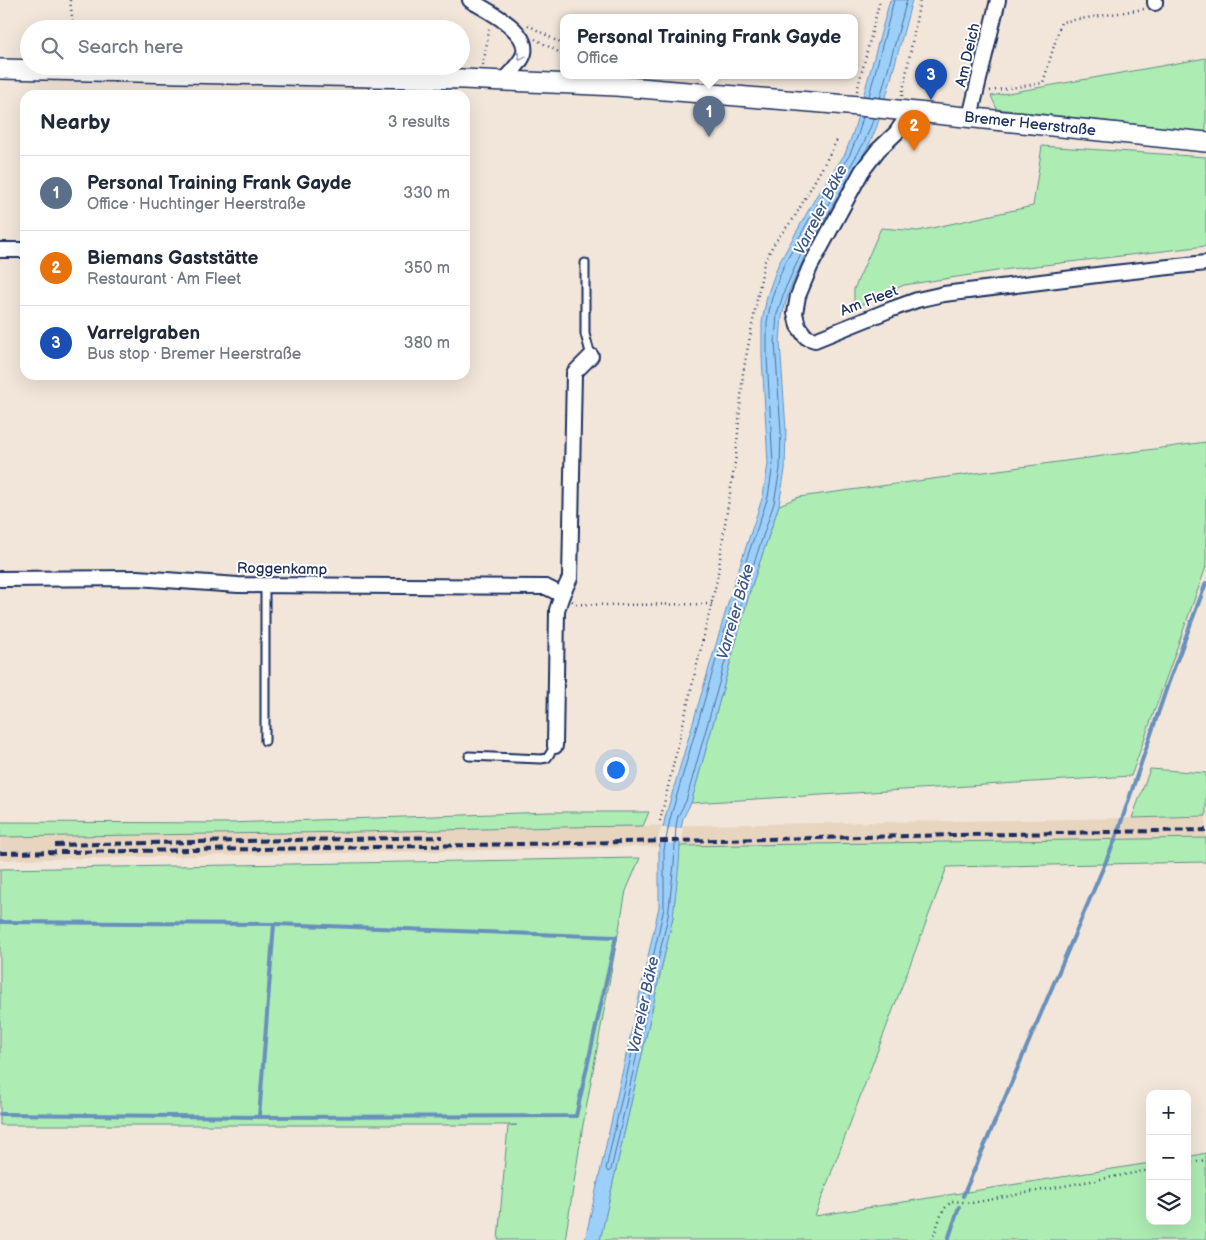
<!DOCTYPE html>
<html lang="en">
<head>
<meta charset="utf-8">
<style>
  :root { --surface:#fff; --page:#f6f6f7; --text:#1f2937; --muted:#747a83; --line:#e0e1e3; --accent:#111827 }
  body { margin:0; font-family:"Balsamiq Sans",sans-serif; background:var(--page); color:var(--text) }
  .controls { position:absolute; right:15px; bottom:15px; display:grid; overflow:hidden; border-radius:10px; box-shadow:0 5px 20px #0002 }
  .controls button { width:45px; height:45px; display:grid; place-items:center; padding:0; border:0; border-bottom:1px solid var(--line); background:var(--surface); color:var(--text); font:25px sans-serif }
  .you { position:absolute; left:615px; top:769px; width:18px; height:18px; margin:-12px; border:4px solid #fff; border-radius:50%; background:#1a73e8; box-shadow:0 0 0 8px #1a73e833 }
  .badge { display:grid; place-items:center; width:32px; height:32px; border-radius:50%; background:var(--accent); color:#fff; font-size:16px; font-weight:700 }
  .pin { position:absolute; translate:-50% -41px; filter:drop-shadow(0 1px 2px #0008) }
  .pin::after { content:''; position:absolute; top:26px; width:18px; height:15px; background:inherit; clip-path:polygon(0 0,100% 0,50% 100%) }
  .popup { position:absolute; left:560px; top:14px; width:298px; height:65px; box-sizing:border-box; display:grid; place-content:center; border-radius:10px; background:var(--surface); filter:drop-shadow(0 1px 4px #0005); font-size:16px; white-space:nowrap; color:var(--muted) }
  .popup b { font-size:19px; color:var(--text) }
  .popup::after { content:''; position:absolute; left:50%; top:100%; margin-left:-10px; border:10px solid transparent; border-top-color:var(--surface) }
  .list { margin:0; padding:0; list-style:none }
  h2 { display:flex; justify-content:space-between; align-items:center; height:65px; margin:0; padding:0 20px; font-size:21px }
  h2 small { font-size:16px; font-weight:400; color:var(--muted) }
  .list li { display:grid; grid-template-columns:32px 1fr auto; gap:15px; align-items:center; box-sizing:border-box; height:75px; padding:0 20px; border-top:1px solid var(--line) }
  .list b { display:block; font-size:19px; white-space:nowrap }
  .list p { margin:0; font-size:16px; white-space:nowrap; color:var(--muted) }
  .list em { font-size:16px; font-style:normal; color:var(--muted) }
  .icon { flex:none; width:28px; height:28px; fill:none; stroke:currentColor; stroke-width:2; stroke-linecap:round; stroke-linejoin:round }
  .map { position:relative; flex:none; width:1206px; height:1240px; overflow:hidden }
  .search { position:absolute; background:var(--surface); box-shadow:0 5px 20px #0002; left:20px; top:20px; width:450px; height:55px; display:flex; align-items:center; gap:12px; box-sizing:border-box; padding:0 18px; border-radius:28px; color:var(--muted); font-size:19px }
  .panel { position:absolute; background:var(--surface); box-shadow:0 5px 20px #0002; left:20px; top:90px; width:450px; height:290px; border-radius:15px }
  .map>svg:first-child { display:block }
</style>
</head>
<body>
<div class="map">
<svg width="1206" height="1240" viewBox="0 0 1206 1240">
  <rect width="100%" height="100%" fill="#f2e6da"/>
  <filter id="ink" filterUnits="userSpaceOnUse"><feTurbulence type="fractalNoise" baseFrequency=".02" numOctaves="2"/><feDisplacementMap in="SourceGraphic" scale="10" xChannelSelector="R" yChannelSelector="G"/><feConvolveMatrix kernelMatrix="1 2 1 2 8 2 1 2 1" color-interpolation-filters="sRGB"/></filter>
  <g filter="url(#ink)">
    <polygon fill="#e8d5c0" points="1206,816 1206,838 680,846 0,860 0,837 358,832 564,827 1132,818"/>
    <g fill="#adecb3" stroke="#648e88">
      <polygon points="1206,58 1206,132 997,109 991,96"/>
      <polygon points="1042,146 1206,157 1206,246 1010,269 904,285 854,308 854,289 881,228 918,231 1033,206"/>
      <polygon points="1206,442 1206,567 1131,776 691,803 750,591 779,505 799,497"/>
      <polygon points="1150,769 1206,773 1206,816 1132,818"/>
      <polygon points="550,812 649,812 643,826 564,827 358,832 0,837 0,822 228,823"/>
      <polygon points="1206,838 1206,862 947,867 815,1216 1150,1163 1150,1221 1187,1221 1187,1157 1206,1153 1206,1240 600,1240 673,917 680,846"/>
      <polygon points="640,858 626,891 583,1125 565,1240 498,1240 508,1126 517,1125 0,1125 0,869"/>
    </g>
    <polygon fill="#9cd0fa" stroke="#6890bc" points="890,0 912,0 888,90 877,126 869,145 836,199 805,256 789,291 782,316 780,342 786,430 785,470 779,505 750,591 691,803 683,818 681,827 679,864 673,917 600,1240 585,1240 659,907 659,849 665,818 734,583 763,496 768,464 762,357 762,322 767,296 778,265 817,195 845,154 853,133"/>
    <polygon fill="#f2e6da" points="661,828 683,828 682,843 657,844"/>
    <g fill="none" stroke-linecap="round" stroke-linejoin="round">
      <g stroke="#4f6f9c" stroke-width="1">
        <polyline points="869,96 894,0"/>
        <polyline points="880,98 907,0"/>
        <polyline points="863,117 858,135 849,156 821,198 783,267 772,297 767,322 767,357 773,464 768,497 738,584 670,819 664,850 664,908 606,1169 608,1172 611,1170 668,916 674,864 676,826 678,816 686,801 745,590 774,503 780,469 781,431 775,342 777,314 785,289 801,254 832,197 864,143 874,118"/>
      </g>
      <g stroke="#6890bc" stroke-width="4">
        <polyline points="0,922 274,924 616,937 576,1116 259,1117 0,1114"/>
        <polyline points="259,1117 274,924"/>
        <polyline points="963,1196 1115,840 1168,684 1206,583"/>
        <polyline points="948,1240 959,1207"/>
      </g>
      <g stroke="#1b2f5e" stroke-width="11">
        <g id="service">
          <polyline points="585,263 585,334 591,356"/>
          <polyline points="265,741 265,585"/>
          <polyline points="469,756 541,759 547,758 555,746"/>
        </g>
      </g>
      <g stroke="#1b2f5e" stroke-width="18">
        <g id="minor">
          <path d="M470,0c16,10 59,30 54,53 -2,9 -15,21 -21,28"/>
          <polyline points="1155,3 1155,0"/>
          <polyline points="911,111 896,133 878,150 862,171 810,267 798,296 795,313 798,326 806,337 815,340 892,309 917,300 944,294 1105,274 1206,263"/>
          <polyline points="970,117 998,0"/>
          <polyline points="0,250 25,250"/>
          <polyline points="0,579 137,578 238,585 546,587 562,595 570,578 574,373 591,356"/>
          <polyline points="555,746 557,610 562,595"/>
        </g>
      </g>
      <g stroke="#1b2f5e" stroke-width="22">
        <polyline id="secondary" points="0,69 463,79 616,86 859,106 1206,142"/>
      </g>
      <g stroke="#1b2f5e" stroke-width="2.5" stroke-dasharray="1 4" stroke-linecap="butt">
        <polyline points="70,0 73,24"/>
        <polyline points="528,25 564,45"/>
        <polyline points="535,39 564,55"/>
        <polyline points="483,65 490,26"/>
        <polyline points="857,91 880,0"/>
        <polyline points="990,91 1043,83 1061,22 1144,9"/>
        <polyline points="902,96 920,0"/>
        <polyline points="572,601 576,604 609,605 712,604"/>
        <polyline points="660,821 717,580 725,524 736,456 743,373 764,263 772,247 778,238 794,218 831,152 837,140"/>
        <polyline points="1187,1163 1206,1160"/>
        <polyline points="932,1240 943,1210 952,1201 972,1203 1150,1170"/>
      </g>
      <use href="#service" stroke="#fff" stroke-width="7"/>
      <use href="#minor" stroke="#fff" stroke-width="14"/>
      <use href="#secondary" stroke="#fff" stroke-width="19"/>
      <g stroke="#1b2f5e" stroke-width="4" stroke-dasharray="8 4" stroke-linecap="butt">
        <polyline points="55,845 442,837"/>
        <polyline points="0,853 326,848 1206,830"/>
      </g>
    </g>
    <defs><path id="oneway-chevron" d="M-2-3.5L2.5 0L-2 3.5" fill="none" stroke-width="1.6" stroke-linecap="round" stroke-linejoin="round" transform="scale(1.25)"/></defs>
    <use stroke="#8d97ae" href="#oneway-chevron" transform="translate(521 57) rotate(114)"/>
  </g>
  <g text-anchor="middle" dominant-baseline="central" stroke-width="4" stroke-linejoin="round" paint-order="stroke">
    <g font-size="15" fill="#1b2f5e" stroke="#fff">
      <text transform="translate(968 55) rotate(-77)">Am Deich</text>
      <text transform="translate(1030 124) rotate(6)">Bremer Heerstraße</text>
      <text transform="translate(869 301) rotate(-21)">Am Fleet</text>
      <text transform="translate(282 569) rotate(1)">Roggenkamp</text>
    </g>
    <g font-size="16" font-style="italic" fill="#3b5785" stroke="#fff">
      <text transform="translate(821 210) rotate(-63)">Varreler Bäke</text>
      <text transform="translate(736 612) rotate(-74)">Varreler Bäke</text>
      <text transform="translate(644 1005) rotate(-78)">Varreler Bäke</text>
    </g>
  </g>
</svg>
<div class="controls">
<button>+</button>
<button>−</button>
<button><svg class="icon" aria-label="layers" viewBox="0 0 24 24"><path d="M12 4l9 5-9 5-9-5zM3 14l9 5 9-5"/></svg></button>
</div>
<div class="you"></div>
<div class="pin badge" style="left:709px;top:137px;background:#5c6f8a">1</div>
<div class="popup"><b>Personal Training Frank Gayde</b>Office</div>
<div class="pin badge" style="left:914px;top:151px;background:#e8710a">2</div>
<div class="pin badge" style="left:931px;top:100px;background:#1a4fb4">3</div>
<div class="search"><svg class="icon" aria-label="search" viewBox="0 0 24 24"><circle cx="10" cy="10" r="6"/><path d="M15 15l6 6"/></svg>Search here</div>
<section class="panel">
<h2>Nearby<small>3 results</small></h2>
<ul class="list">
<li><span class="badge" style="background:#5c6f8a">1</span><div><b>Personal Training Frank Gayde</b><p>Office · Huchtinger Heerstraße</p></div><em>330 m</em></li>
<li><span class="badge" style="background:#e8710a">2</span><div><b>Biemans Gaststätte</b><p>Restaurant · Am Fleet</p></div><em>350 m</em></li>
<li><span class="badge" style="background:#1a4fb4">3</span><div><b>Varrelgraben</b><p>Bus stop · Bremer Heerstraße</p></div><em>380 m</em></li>
</ul>
</section>
</div>
</body>
</html>
